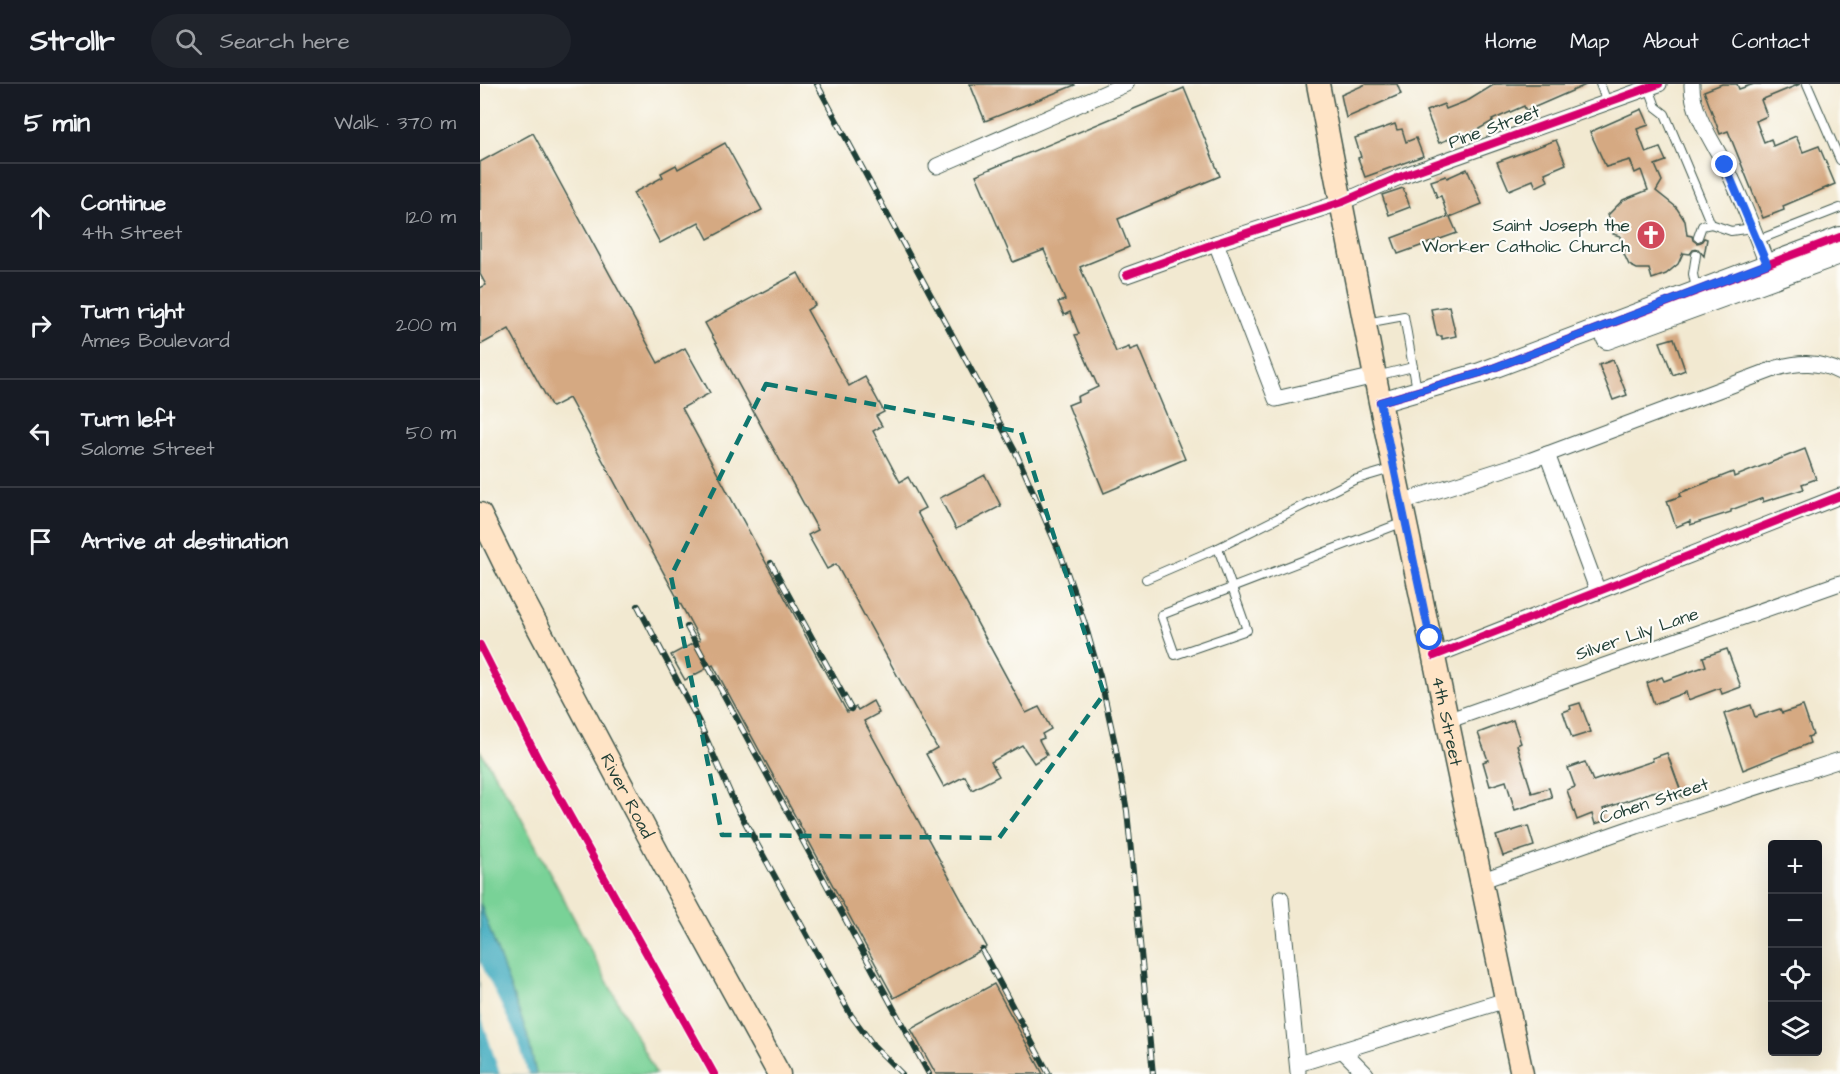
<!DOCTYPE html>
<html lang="en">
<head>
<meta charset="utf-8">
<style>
  :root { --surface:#171b24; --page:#20242c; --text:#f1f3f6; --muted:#9ea1a6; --line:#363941 }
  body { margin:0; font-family:"Architects Daughter",sans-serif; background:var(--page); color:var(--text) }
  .controls { position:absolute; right:18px; bottom:18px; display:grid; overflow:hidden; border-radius:6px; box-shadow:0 6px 24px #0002 }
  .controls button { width:54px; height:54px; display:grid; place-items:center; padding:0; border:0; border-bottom:2px solid var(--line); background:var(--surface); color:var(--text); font:30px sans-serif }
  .stop { position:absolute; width:18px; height:18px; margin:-14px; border:4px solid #2563eb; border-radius:50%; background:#fff }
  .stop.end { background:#2563eb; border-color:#fff; box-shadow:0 2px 6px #0008 }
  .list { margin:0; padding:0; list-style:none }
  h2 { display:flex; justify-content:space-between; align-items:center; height:78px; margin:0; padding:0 24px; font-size:26px }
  h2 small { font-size:20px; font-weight:400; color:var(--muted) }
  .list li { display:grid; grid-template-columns:39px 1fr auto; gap:18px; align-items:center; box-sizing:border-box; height:108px; padding:0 24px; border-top:2px solid var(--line) }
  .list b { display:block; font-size:22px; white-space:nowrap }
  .list p { margin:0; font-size:20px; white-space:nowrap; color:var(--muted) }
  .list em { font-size:20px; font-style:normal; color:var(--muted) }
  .icon { flex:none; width:33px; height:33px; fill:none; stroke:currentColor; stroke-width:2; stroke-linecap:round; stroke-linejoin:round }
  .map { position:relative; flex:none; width:1360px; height:990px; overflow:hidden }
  header { display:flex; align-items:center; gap:36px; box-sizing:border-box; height:84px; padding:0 30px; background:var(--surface); border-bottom:2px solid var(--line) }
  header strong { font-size:28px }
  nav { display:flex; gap:33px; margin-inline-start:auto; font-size:21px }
  .search { width:420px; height:54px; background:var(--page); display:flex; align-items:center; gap:15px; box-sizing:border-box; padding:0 21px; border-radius:33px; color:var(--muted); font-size:22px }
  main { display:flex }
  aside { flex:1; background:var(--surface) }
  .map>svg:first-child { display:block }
</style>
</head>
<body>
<header>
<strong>Strollr</strong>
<div class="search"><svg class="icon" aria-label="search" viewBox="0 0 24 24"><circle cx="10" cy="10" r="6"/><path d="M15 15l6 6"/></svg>Search here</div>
<nav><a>Home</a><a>Map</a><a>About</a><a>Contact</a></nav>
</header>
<main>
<aside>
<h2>5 min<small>Walk · 370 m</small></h2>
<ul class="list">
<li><svg class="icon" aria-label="ahead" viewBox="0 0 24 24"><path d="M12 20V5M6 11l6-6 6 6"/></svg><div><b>Continue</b><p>4th Street</p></div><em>120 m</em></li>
<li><svg class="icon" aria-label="right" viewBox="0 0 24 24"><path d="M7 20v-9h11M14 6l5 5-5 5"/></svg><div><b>Turn right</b><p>Ames Boulevard</p></div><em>200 m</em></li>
<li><svg class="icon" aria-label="left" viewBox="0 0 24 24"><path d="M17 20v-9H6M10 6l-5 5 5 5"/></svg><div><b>Turn left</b><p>Salome Street</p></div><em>50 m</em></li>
<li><svg class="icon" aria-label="arrive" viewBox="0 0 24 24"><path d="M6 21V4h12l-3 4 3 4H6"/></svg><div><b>Arrive at destination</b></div></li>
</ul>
</aside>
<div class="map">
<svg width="1360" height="990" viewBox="0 0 1360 990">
  <rect width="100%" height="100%" fill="#fdfcf7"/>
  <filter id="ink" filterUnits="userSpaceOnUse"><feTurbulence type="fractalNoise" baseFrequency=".0167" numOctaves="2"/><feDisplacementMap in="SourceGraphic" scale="12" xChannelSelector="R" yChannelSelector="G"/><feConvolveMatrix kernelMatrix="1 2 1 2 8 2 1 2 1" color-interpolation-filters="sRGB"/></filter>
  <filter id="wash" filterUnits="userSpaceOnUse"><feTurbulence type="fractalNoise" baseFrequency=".008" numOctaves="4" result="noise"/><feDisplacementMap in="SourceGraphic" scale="24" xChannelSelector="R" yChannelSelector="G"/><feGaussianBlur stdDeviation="1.35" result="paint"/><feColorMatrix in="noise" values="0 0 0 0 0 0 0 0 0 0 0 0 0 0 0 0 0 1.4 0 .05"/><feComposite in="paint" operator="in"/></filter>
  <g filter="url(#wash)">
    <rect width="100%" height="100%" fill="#f2e9d1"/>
    <polygon fill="#79d297" stroke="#4c8866" stroke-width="1.5" points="0,667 33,719 176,990 20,990 0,928"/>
    <polygon fill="#40abbf" stroke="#30747a" stroke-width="1.5" points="0,819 48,953 56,990 0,990"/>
    <polygon fill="#f2e9d1" points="0,878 38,956 48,990 20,990 0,928"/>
    <g id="blocks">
      <g fill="#d5a982">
        <polygon points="490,0 594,0 595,1 505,37"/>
        <polygon points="886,0 917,0 921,10 866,34 861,11"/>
        <polygon points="1015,0 1108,0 1046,27 1044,22 1012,36 1013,37 981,55 979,51 959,59 946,27 964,20 966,25 989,16"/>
        <polygon points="1242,0 1257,0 1259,5 1274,0 1320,0 1281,16 1287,32 1276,37 1284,58 1291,55 1293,62 1316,52 1323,68 1339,62 1355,100 1303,122 1304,126 1283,134 1248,47 1240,50 1224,7"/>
        <polygon points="704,4 740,92 638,135 649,163 600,183 636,268 649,263 650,266 658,263 705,375 624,409 588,321 598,317 597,313 618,303 595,251 599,250 590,228 584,231 578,218 585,216 564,166 533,178 496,91"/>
        <polygon points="1162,25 1169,41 1157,45 1166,69 1180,64 1186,77 1175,81 1182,97 1176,107 1196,123 1205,137 1207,151 1212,152 1213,156 1217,159 1221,158 1224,154 1227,155 1224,172 1218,165 1213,166 1210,170 1203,169 1198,180 1186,190 1172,195 1169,185 1157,185 1149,181 1143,168 1146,166 1141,160 1140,152 1133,150 1134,144 1128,131 1143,116 1168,106 1161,86 1155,89 1150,76 1126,83 1110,48"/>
        <polygon points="915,40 917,46 922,45 926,58 936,54 943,72 885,93 878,74 881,73 875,54"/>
        <polygon points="53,49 178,279 205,264 230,309 202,324 367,628 376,623 378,626 393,617 399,629 384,637 507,863 414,914 233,581 205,596 191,571 220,556 89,314 72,323 29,245 0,261 0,204 6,201 0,190 0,78"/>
        <polygon points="1076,56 1086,80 1065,89 1068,97 1056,103 1053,96 1029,106 1017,78"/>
        <polygon points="245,59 282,126 228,155 219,138 180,159 153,109 183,93 181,89 196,81 198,85"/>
        <polygon points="987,85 1002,120 970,133 977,149 918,170 912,154 968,133 961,112 957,113 951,97 966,92 967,94"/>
        <polygon points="923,104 930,123 909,131 902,111"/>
        <polygon points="318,189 335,221 327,226 369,302 385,293 404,328 396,332 402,342 393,347 420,398 428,393 445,424 437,428 546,629 559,623 571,645 562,650 564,654 559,656 567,671 554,679 542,661 511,678 519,692 492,706 485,692 464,703 446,670 457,664 356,480 347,485 328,451 338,446 225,239"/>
        <polygon points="969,222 976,252 962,255 962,252 957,252 951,225"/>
        <polygon points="1194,254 1205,286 1193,291 1180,258"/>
        <polygon points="1133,276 1147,311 1133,316 1119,281"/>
        <polygon points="1325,365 1336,395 1322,400 1324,405 1283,418 1283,414 1251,426 1251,428 1210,441 1210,437 1196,443 1187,417 1201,412 1200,409 1253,388 1254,393"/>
        <polygon points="505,391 521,422 476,445 460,414"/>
        <polygon points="1247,565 1261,603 1242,610 1240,604 1208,616 1206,608 1174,620 1167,599 1182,593 1184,597 1226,582 1223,573"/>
        <polygon points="1100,619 1111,648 1092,654 1083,628 1091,625 1090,622"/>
        <polygon points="1271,621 1275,633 1300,625 1302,629 1323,622 1333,651 1328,653 1330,659 1263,686 1244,630"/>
        <polygon points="1033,636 1041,659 1037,661 1052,709 1069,704 1072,714 1035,726 1026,697 1010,702 1003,678 1008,676 998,649"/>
        <polygon points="1187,669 1203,713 1191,707 1184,709 1182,706 1172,708 1123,725 1127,736 1115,740 1112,730 1097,736 1087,706 1095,703 1088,684 1105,678 1113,697 1173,677 1172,674"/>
        <polygon points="1048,742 1054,762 1023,772 1016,752"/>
        <polygon points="514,900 563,990 456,990 431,945"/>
      </g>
    </g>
  </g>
  <g filter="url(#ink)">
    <use href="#blocks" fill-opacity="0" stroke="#3f574c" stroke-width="1.5"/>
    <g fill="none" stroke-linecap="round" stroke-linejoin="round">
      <g stroke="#3f574c" stroke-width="10">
        <g id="service">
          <polyline points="1120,0 1127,18"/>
          <polyline points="1327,0 1360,76"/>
          <polyline points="1169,4 1176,23 1185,30 1231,140 1251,147 1272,144"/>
          <polyline points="1218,153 1222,142 1231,140"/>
          <polyline points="1278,156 1360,124"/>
          <polyline points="1216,171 1213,190 1216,205"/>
          <polyline points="886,239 924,232 937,306"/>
          <polyline points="896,292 933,283"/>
          <polyline points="738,464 874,396 911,385"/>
          <path d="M666,495l72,-31 29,82 -72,25 -14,-40c81,-31 162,-62 243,-93"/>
        </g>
      </g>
      <g stroke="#3f574c" stroke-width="17">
        <g id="minor">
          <path d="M1212,0c-1,27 21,58 33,81 16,31 29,66 42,99"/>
          <polyline points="457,82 646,0"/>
          <polyline points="736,159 796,315 895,292"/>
          <polyline points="647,191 736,159 862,118 922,92 1179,0"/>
          <polyline points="1067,370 1118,508"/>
          <path d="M921,418l128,-41 248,-93c22,-6 42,-7 63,4"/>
          <polyline points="954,572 1360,412"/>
          <polyline points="967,637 1360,499"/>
          <polyline points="1000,797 1157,742 1360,676"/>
          <polyline points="801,814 818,988"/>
          <polyline points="863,967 886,990"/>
          <polyline points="818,980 1026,916"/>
        </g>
      </g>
      <g stroke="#3f574c" stroke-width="22">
        <g id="tertiary">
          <polyline points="1127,255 1360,170"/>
          <polyline points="900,318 1000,289 1360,153"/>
        </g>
      </g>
      <g stroke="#3f574c" stroke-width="25">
        <g id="secondary">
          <path id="s1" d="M838,0l62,318 142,672"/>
          <path id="s2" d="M0,430l26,53 156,294 117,213"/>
        </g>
      </g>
      <use href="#service" stroke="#fff" stroke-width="8"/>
      <use href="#minor" stroke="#fff" stroke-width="15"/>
      <use href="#tertiary" stroke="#fff" stroke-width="20"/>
      <use href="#secondary" stroke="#ffe4c6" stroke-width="22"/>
      <g stroke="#1f3d34" stroke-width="6">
        <g id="rail">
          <polyline points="337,0 537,371 582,474 605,540 620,592 635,660 647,727 673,990"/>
          <polyline points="291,479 371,625"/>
          <polyline points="158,522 219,638 255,720 371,931 393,961 422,990"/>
          <polyline points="207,543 449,990"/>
          <polyline points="502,866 569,990"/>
        </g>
      </g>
      <use href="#rail" stroke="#fdfcf7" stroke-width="4" stroke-dasharray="11" stroke-linecap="butt"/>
      <g stroke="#fdfcf7" stroke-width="11">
        <g id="cycleway">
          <polyline points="647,191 736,159 862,118 922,92 1179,0"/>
          <polyline points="900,318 1000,289 1360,153"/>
          <polyline points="0,561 59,677 234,990"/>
          <polyline points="954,572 1360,412"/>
        </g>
      </g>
      <use href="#cycleway" stroke="#d6006c" stroke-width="8"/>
    </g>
  </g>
  <g fill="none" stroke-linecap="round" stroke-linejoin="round" filter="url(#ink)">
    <polyline stroke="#2563eb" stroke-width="8" points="950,554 900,318 1000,289 1287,180 1245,81"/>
  </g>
  <path fill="none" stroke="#0f766e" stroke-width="4.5" stroke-dasharray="12 8" stroke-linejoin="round" d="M286,300l255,48 83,262 -105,144 -277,-3 -51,-259z"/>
  <defs>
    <g id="church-disc" transform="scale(1.5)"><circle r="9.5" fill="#d1495b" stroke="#fdfcf7"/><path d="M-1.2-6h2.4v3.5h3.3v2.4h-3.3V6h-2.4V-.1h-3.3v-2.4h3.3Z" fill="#fff"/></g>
  </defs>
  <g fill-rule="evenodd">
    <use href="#church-disc" x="1171" y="151"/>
  </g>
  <g text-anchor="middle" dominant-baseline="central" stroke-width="4.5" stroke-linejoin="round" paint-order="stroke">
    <g font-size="18" fill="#1f3d34" stroke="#fdfcf7">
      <text transform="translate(1014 43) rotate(-20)">Pine Street</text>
      <text transform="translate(1157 550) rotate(-19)">Silver Lily Lane</text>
      <text stroke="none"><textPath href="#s1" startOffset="650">4th Street</textPath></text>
      <text stroke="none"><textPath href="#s2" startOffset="318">River Road</textPath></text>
      <text transform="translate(1174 717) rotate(-18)">Cohen Street</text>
    </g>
    <g font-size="18" fill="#1f3d34" stroke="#fdfcf7" text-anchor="end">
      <text x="1150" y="141">Saint Joseph the<tspan x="1150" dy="21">Worker Catholic Church</tspan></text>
    </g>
  </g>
</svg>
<div class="controls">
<button>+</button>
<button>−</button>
<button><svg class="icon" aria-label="locate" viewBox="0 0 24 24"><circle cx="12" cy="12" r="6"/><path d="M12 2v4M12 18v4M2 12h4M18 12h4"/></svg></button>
<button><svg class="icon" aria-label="layers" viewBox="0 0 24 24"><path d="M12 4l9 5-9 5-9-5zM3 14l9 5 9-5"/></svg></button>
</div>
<div class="stop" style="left:950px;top:554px"></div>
<div class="stop end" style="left:1245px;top:81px"></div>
</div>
</main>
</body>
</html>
